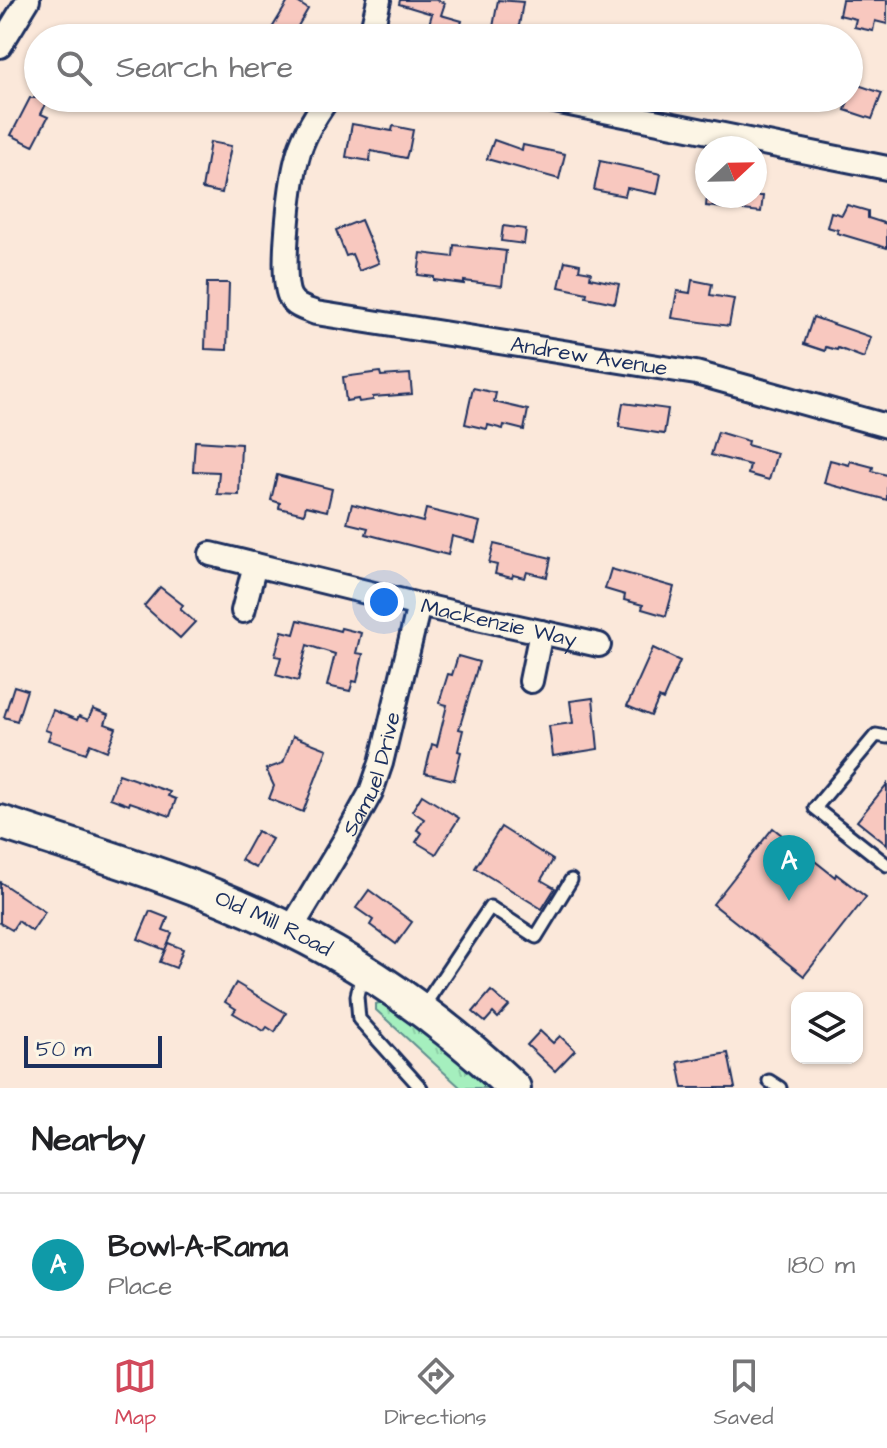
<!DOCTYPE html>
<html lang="en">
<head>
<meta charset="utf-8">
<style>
  :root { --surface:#fff; --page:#f2f2f2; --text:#202124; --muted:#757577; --line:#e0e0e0; --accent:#d1495b }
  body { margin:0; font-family:"Architects Daughter",sans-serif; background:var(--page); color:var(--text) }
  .controls { position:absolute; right:24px; bottom:24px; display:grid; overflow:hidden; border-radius:16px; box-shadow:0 2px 6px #0004 }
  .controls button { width:72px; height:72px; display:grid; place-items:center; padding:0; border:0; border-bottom:2px solid var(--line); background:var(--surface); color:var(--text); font:40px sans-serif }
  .compass { position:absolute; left:695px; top:136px; width:72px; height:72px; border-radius:50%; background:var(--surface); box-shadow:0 2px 6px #0004; rotate:68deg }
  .scale { position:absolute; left:24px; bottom:20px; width:138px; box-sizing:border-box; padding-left:8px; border:4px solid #1b2f5e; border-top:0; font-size:22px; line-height:28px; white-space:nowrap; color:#1b2f5e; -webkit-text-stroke:6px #fcf5e5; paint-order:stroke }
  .you { position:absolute; left:384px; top:602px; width:28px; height:28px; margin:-20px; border:6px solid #fff; border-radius:50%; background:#1a73e8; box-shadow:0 0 0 12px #1a73e833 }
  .badge { display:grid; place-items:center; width:52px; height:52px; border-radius:50%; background:var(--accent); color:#fff; font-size:26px; font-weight:700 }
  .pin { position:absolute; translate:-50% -66px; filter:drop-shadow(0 2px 4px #0008) }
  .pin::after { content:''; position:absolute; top:42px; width:28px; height:24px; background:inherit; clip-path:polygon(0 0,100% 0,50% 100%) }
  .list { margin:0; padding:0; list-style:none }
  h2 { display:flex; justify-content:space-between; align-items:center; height:104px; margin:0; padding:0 32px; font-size:34px }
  h2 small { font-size:26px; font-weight:400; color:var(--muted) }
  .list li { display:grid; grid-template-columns:52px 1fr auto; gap:24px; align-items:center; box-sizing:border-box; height:144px; padding:0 32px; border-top:2px solid var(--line) }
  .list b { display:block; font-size:30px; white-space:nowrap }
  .list p { margin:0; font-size:26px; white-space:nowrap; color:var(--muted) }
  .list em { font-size:26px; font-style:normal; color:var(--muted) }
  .icon { flex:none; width:44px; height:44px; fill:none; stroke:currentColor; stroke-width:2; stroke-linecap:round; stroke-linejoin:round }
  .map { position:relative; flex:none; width:887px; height:1088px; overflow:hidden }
  .search { position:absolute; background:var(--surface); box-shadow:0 2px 6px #0004; left:24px; right:24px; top:24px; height:88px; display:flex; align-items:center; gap:20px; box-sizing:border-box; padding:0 28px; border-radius:44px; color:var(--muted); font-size:30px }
  .sheet { height:248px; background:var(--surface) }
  nav { display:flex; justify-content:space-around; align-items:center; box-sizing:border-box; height:112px; border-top:2px solid var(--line); background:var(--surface); font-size:22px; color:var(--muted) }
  nav a { display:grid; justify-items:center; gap:4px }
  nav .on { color:var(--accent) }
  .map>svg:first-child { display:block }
</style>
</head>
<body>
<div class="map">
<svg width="887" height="1088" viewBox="0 0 887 1088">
  <defs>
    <pattern id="grass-tufts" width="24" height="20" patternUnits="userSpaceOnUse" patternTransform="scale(2)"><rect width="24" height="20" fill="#a5efbe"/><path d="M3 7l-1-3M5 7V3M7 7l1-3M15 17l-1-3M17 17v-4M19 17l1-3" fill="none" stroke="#8dcda6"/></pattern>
  </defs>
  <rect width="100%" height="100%" fill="#fbe8da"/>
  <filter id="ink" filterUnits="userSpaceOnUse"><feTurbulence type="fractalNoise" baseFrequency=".0125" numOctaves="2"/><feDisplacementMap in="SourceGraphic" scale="16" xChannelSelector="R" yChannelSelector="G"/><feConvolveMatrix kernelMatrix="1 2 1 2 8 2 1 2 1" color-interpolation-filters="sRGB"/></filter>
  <g filter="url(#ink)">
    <polygon fill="url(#grass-tufts)" stroke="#608f8e" stroke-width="2" points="381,1002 392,1004 497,1088 461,1088 376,1010 376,1004"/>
    <g fill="#f8c8bf" stroke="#1b2f5e" stroke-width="2">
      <polygon points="289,0 294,0 308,9 291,38 266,38"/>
      <polygon points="400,0 437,0 445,3 441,15 462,21 457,38 427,31 432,14 399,4"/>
      <polygon points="498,0 523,2 517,38 491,38"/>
      <polygon points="842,0 887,0 887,24 875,21 873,31 854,27 856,19 839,15"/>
      <polygon points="849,82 882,93 872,119 845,110 849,98"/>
      <polygon points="30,98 49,98 41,114 48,117 33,146 11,135"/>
      <polygon points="352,124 392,131 393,126 413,130 409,151 408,151 406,158 371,151 370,161 346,157"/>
      <polygon points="494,140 522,150 523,145 565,154 559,179 487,159"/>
      <polygon points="210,142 231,146 222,193 202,189"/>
      <polygon points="600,161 661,174 657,194 627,188 625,196 594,190"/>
      <polygon points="707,196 763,196 761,212 706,206"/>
      <polygon points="847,205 868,211 868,218 887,224 887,248 837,233 838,230 827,227 831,212 842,215"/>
      <polygon points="361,220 379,263 359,271 352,254 346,256 336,230"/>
      <polygon points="503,226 526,229 524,244 501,241"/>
      <polygon points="454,245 506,251 502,286 464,281 464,284 434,280 434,277 418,275 421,253 453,257"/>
      <polygon points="565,261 580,264 579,270 591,272 590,278 619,284 615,303 586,297 587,293 559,287"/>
      <polygon points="692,280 712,284 710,295 734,299 729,326 672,318 677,291 690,293"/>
      <polygon points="207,283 229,283 227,350 205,349"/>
      <polygon points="813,317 871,337 864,358 838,348 837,350 826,347 825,351 804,344"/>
      <polygon points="380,372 381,376 410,374 412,394 373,397 373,400 359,402 358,399 346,401 343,377"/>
      <polygon points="473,388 496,393 494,402 528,410 524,430 504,425 503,429 488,425 487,429 465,424"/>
      <polygon points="623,403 668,409 664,434 619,427"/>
      <polygon points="718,432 748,441 747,445 777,453 769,480 748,474 750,465 711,455"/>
      <polygon points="195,441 241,444 239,495 217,494 219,472 193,471"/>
      <polygon points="830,460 849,465 850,461 873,467 872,471 887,475 887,500 824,483"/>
      <polygon points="277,475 332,489 327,511 306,506 304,514 279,508 280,503 271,500"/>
      <polygon points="352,504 423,522 426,509 480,522 475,542 452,536 448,555 366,534 368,528 347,523"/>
      <polygon points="494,544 551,558 547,577 527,572 525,578 513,575 512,578 495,574 497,565 489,563"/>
      <polygon points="611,569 674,587 666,616 642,609 643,605 624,600 625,595 605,589"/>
      <polygon points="160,587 183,605 180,609 195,622 180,638 144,606"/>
      <polygon points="298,620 340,631 341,628 361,633 356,653 363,654 357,682 353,681 350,691 327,686 335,654 307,645 298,681 276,675 281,657 275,656 282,631 294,634"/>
      <polygon points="653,648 680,661 663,700 659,698 651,716 627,706"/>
      <polygon points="458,656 479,662 459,729 463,730 458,751 461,752 454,780 425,773 432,744 437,746 447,705 439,703 448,674 452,675"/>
      <polygon points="14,686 27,690 17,721 4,717"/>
      <polygon points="593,698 598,749 553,756 549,726 573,723 570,701"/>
      <polygon points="93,709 108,715 105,724 116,728 107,751 90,744 86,753 48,740 51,732 45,730 53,710 77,720 79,716 88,720"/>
      <polygon points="293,736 327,749 303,812 269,799 274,786 266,769 283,763"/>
      <polygon points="119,774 170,792 168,796 176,799 170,816 130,802 129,805 110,798"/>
      <polygon points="887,784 887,845 857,821"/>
      <polygon points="422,795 459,818 436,854 416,842 422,833 417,830 424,819 412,811"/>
      <polygon points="501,827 553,860 541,880 555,888 542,909 475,868"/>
      <polygon points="773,828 835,877 836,874 866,897 804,976 713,904"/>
      <polygon points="257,831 272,839 256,868 241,860"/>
      <polygon points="0,882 45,912 32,931 18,921 12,930 0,923"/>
      <polygon points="369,890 412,922 396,944 370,925 373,920 356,908"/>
      <polygon points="150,911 168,918 163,930 172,933 168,943 183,949 176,968 160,962 168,943 165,950 138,939"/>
      <polygon points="236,983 286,1013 275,1032 267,1027 264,1031 233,1013 236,1009 225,1002"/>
      <polygon points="491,991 509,1006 498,1018 493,1013 485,1022 473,1012"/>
      <polygon points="540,1031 553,1043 560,1036 575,1050 555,1071 527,1045"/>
      <polygon points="728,1053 735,1088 683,1088 678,1062"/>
    </g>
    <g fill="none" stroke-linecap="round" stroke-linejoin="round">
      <g stroke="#1b2f5e" stroke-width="17">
        <g id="lane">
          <polyline points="887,737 876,735 815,808 887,865"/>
          <polyline points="362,973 357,996 359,1019 421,1088"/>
          <polyline points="423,1007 490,907 536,937 571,880"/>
          <polyline points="769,1081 780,1088"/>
        </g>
      </g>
      <g stroke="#1b2f5e" stroke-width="28">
        <g id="street">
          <polyline points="370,38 379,0"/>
          <polyline points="0,46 28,0"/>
          <path id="s1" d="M328,98c-13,18 -26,39 -31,61 -6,23 -18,120 -7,138 5,10 16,12 26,16l380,60 191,53"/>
          <polyline points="540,98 887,168"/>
          <path id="s2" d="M211,554l208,51 180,40"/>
          <polyline points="243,611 255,565"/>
          <polyline points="531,681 541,632"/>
          <path id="s3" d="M291,929l52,-86 28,-51 10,-29 38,-158"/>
        </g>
      </g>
      <g stroke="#1b2f5e" stroke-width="38">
        <g id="secondary">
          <path id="s4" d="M0,822c98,32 199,62 291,108 82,40 157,96 223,158"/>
        </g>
      </g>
      <use href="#lane" stroke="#fcf5e5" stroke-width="11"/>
      <use href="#street" stroke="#fcf5e5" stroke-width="22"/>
      <use href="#secondary" stroke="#fcf5e5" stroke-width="32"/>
    </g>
  </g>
  <g text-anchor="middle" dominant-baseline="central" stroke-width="7" stroke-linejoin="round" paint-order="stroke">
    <g font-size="22" fill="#1b2f5e" stroke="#fcf5e5">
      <text stroke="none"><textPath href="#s1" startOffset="516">Andrew Avenue</textPath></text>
      <text stroke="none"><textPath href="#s2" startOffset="296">Mackenzie Way</textPath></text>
      <text stroke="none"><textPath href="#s3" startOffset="176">Samuel Drive</textPath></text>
      <text stroke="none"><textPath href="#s4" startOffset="292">Old Mill Road</textPath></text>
    </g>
  </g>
</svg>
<div class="controls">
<button><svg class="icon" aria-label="layers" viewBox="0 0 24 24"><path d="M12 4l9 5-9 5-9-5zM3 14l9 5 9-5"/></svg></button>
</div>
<svg class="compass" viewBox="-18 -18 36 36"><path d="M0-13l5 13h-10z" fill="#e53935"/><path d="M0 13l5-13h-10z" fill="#757577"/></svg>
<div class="scale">50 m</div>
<div class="you"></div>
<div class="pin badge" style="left:789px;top:901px;background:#0f9aa8">A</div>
<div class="search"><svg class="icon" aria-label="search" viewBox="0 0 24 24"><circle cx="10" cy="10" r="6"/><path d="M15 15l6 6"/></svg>Search here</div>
</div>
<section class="sheet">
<h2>Nearby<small></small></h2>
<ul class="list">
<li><span class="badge" style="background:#0f9aa8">A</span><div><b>Bowl-A-Rama</b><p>Place</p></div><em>180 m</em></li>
</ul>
</section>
<nav>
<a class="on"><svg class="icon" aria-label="map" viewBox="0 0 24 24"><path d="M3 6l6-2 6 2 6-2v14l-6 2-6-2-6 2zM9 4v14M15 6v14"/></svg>Map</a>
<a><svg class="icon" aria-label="directions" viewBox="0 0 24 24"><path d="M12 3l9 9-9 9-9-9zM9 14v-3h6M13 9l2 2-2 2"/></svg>Directions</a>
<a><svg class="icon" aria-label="saved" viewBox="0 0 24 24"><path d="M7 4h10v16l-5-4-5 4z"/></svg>Saved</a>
</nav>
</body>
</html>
